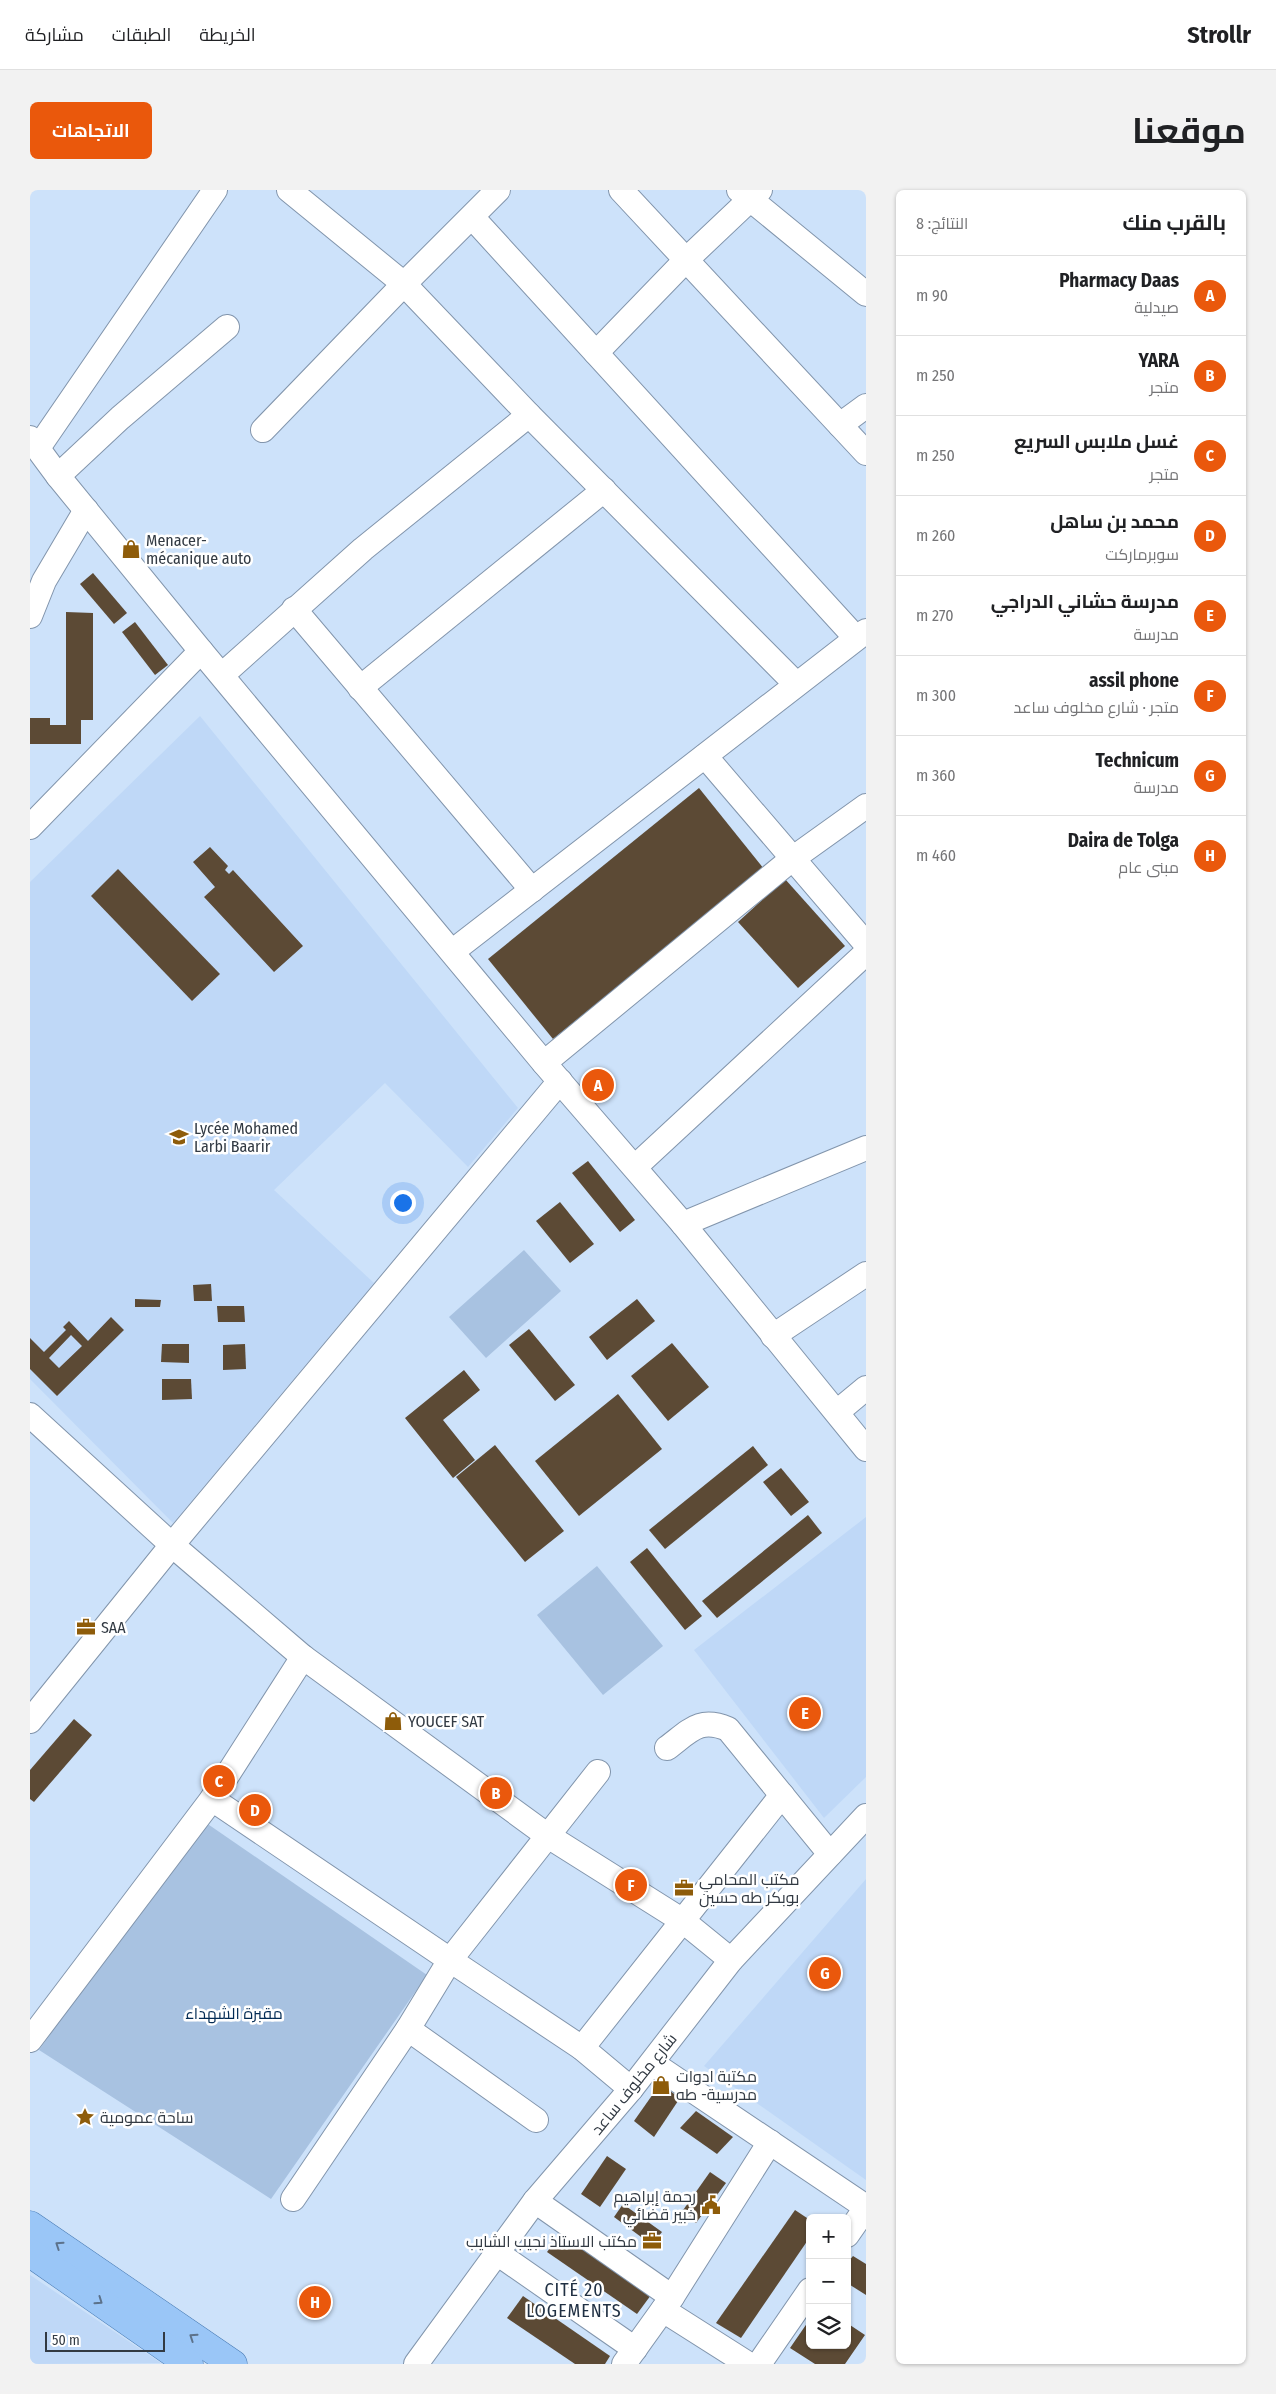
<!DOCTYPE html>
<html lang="ar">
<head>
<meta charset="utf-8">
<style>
  :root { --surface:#fff; --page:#f2f2f2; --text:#202124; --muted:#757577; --line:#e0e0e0; --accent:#ea580c }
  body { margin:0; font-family:"Fira Sans Condensed",Cairo,sans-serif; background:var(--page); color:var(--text); direction:rtl }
  .controls { position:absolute; right:15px; bottom:15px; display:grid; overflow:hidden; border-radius:8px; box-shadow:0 1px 4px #0004 }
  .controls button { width:45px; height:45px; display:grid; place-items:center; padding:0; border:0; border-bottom:1px solid var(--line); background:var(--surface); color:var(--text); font:25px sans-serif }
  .scale { position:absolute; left:15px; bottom:12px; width:120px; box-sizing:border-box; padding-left:5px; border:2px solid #323a43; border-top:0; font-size:14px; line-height:18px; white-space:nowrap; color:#323a43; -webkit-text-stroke:4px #fff; paint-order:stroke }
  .you { position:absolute; left:372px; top:1012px; width:18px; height:18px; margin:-12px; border:4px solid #fff; border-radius:50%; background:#1a73e8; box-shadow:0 0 0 8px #1a73e833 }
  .badge { display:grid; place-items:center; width:32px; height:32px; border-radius:50%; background:var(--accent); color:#fff; font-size:16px; font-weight:700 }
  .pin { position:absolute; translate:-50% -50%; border:2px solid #fff; box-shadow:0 1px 5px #0006 }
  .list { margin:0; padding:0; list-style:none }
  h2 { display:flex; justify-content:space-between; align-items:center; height:65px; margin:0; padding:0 20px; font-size:21px }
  h2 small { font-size:16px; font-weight:400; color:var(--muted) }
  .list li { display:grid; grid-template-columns:32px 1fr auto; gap:15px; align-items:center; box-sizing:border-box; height:80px; padding:0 20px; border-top:1px solid var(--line) }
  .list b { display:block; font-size:19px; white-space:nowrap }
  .list p { margin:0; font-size:16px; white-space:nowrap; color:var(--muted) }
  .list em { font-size:16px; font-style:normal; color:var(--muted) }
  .icon { flex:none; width:28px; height:28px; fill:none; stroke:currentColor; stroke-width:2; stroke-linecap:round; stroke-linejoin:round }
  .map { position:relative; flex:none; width:836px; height:2174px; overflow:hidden; direction:ltr; border-radius:8px }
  header { display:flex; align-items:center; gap:30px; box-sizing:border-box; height:70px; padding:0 25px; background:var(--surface); border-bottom:1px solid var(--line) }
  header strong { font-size:24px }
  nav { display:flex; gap:28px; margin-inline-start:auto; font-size:18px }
  .intro { display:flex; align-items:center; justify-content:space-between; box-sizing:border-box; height:120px; padding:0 30px }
  h1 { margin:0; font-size:35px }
  .button { padding:12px 22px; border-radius:8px; background:var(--accent); color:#fff; font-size:18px; font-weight:700 }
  main { display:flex; gap:30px; padding:0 30px }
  aside { flex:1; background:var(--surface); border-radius:8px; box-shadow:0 1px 4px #0004 }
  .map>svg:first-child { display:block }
</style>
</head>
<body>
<header>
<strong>Strollr</strong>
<nav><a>الخريطة</a><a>الطبقات</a><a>مشاركة</a></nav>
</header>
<div class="intro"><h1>موقعنا</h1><a class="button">الاتجاهات</a></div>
<main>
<aside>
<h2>بالقرب منك<small>النتائج: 8</small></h2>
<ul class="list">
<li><span class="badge">A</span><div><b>Pharmacy Daas</b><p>صيدلية</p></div><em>90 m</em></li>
<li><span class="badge">B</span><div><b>YARA</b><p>متجر</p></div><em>250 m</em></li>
<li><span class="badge">C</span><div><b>غسل ملابس السريع</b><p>متجر</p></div><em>250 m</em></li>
<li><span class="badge">D</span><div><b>محمد بن ساهل</b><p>سوبرماركت</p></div><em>260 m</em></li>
<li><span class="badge">E</span><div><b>مدرسة حشاني الدراجي</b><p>مدرسة</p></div><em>270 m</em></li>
<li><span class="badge">F</span><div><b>assil phone</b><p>متجر · شارع مخلوف ساعد</p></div><em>300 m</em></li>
<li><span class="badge">G</span><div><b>Technicum</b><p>مدرسة</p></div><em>360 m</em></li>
<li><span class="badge">H</span><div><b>Daira de Tolga</b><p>مبنى عام</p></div><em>460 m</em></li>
</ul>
</aside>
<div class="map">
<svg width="836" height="2174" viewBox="0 0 836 2174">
  <rect width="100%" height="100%" fill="#cde2fa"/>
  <g fill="#bfd8f7">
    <polygon points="170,526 488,918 438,977 355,893 244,1000 344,1093 143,1333 0,1189 0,692"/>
    <polygon points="836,1327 836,1587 794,1628 664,1460"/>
    <polygon points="836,1689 836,1990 674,1876"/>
    <polygon points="0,2085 131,2173 0,2174"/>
  </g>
  <g fill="#a8c2e1">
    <polygon points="494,1060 531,1101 456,1168 419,1127"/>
    <polygon points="567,1376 633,1456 573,1505 507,1425"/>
    <polygon points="169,1628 397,1785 241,2009 9,1860 95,1740"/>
  </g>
  <g fill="#5c4a35" fill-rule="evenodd">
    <polygon points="63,383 97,423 84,434 50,394"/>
    <polygon points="36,422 63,423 63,530 51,530 51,554 0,554 0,528 20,528 20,535 36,535"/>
    <polygon points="105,432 138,475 125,485 92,442"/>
    <polygon points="669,598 734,679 523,849 458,769"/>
    <polygon points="180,657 198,676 195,680 199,684 203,680 273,756 244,782 174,707 185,697 163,672"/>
    <polygon points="88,679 190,784 162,811 61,706"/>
    <polygon points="755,689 815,756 768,798 708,732"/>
    <polygon points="558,971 605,1030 590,1042 542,983"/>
    <polygon points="530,1012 564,1054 540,1073 506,1031"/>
    <polygon points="181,1094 182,1111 164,1111 163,1095"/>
    <polygon points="105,1109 131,1110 130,1117 105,1117"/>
    <polygon points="607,1109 625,1131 577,1170 559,1147"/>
    <polygon points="187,1116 214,1116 215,1132 188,1132"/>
    <path d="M81,1127l13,13 -67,66 -27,-27v-31l14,14 22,-22 -3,-3 6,-6 19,20zM41,1145l11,11 -23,22 -10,-10z"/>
    <polygon points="499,1139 545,1195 525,1211 479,1155"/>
    <polygon points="642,1153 679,1197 638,1231 601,1186"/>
    <polygon points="132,1154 159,1154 159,1173 131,1172"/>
    <polygon points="215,1154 216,1179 193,1180 193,1155"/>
    <polygon points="434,1180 450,1200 413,1230 445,1270 423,1288 375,1228"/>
    <polygon points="132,1189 161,1189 162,1209 132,1210"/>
    <polygon points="588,1204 632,1259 549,1326 505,1271"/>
    <polygon points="465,1255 534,1341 495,1372 426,1287"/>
    <polygon points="723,1256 738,1275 635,1359 619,1340"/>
    <polygon points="751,1278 779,1312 761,1326 733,1292"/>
    <polygon points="778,1325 792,1343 687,1428 672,1411"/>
    <polygon points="617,1358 672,1426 655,1440 600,1372"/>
    <polygon points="44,1529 62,1545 4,1612 0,1609 0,1580"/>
    <polygon points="630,1894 650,1908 624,1947 604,1931"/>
    <polygon points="666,1921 703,1947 687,1964 650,1938"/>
    <polygon points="577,1966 596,1979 570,2017 551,2004"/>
    <polygon points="680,1982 696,1993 666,2033 651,2023"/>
    <polygon points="593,2014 632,2042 622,2055 584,2027"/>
    <polygon points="765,2020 780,2030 780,2047 711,2148 686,2133"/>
    <polygon points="531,2043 621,2105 607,2124 517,2062"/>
    <polygon points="823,2066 836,2074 836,2105 817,2093 817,2073"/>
    <polygon points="493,2106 580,2166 575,2174 545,2174 477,2128"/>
    <polygon points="780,2129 780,2155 817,2155 817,2133 835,2145 815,2174 785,2174 760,2158"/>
  </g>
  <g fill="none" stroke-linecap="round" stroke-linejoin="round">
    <g stroke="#8295ac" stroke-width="26">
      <g id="minor">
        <polyline points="259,0 374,94 468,0"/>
        <polyline points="591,0 836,263"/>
        <polyline points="709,0 836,104"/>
        <polyline points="442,27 826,448"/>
        <polyline points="566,163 656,70 730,0"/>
        <polyline points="810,235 836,216"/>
        <polyline points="233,240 374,94 499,225 766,494"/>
        <polyline points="0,248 28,286 171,461 514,873 653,1034 836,1259"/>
        <polyline points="8,258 185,0"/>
        <polyline points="28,286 90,228 197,137"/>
        <polyline points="264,419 502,700"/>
        <polyline points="0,426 14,391 56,320"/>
        <polyline points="192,485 333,359 499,225"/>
        <polyline points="330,498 574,300"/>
        <polyline points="675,566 836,754"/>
        <polyline points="0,637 171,461"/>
        <polyline points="423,761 836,441"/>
        <polyline points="514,873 762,669 836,616"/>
        <polyline points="605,977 836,763"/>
        <polyline points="653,1034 836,958"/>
        <polyline points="743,1146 836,1084"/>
        <polyline points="807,1222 836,1198"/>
        <polyline points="0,1225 142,1355 273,1467 518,1646 653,1731 701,1770"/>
        <polyline points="0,1531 142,1355 530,891"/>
        <path d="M637,1558c23,-17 32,-31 61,-19l102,125"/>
        <polyline points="568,1582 420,1770 552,1858 601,1899"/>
        <polyline points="378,1839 506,1930"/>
        <polyline points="0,1850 182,1609"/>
        <polyline points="552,1858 752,1605"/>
        <polyline points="622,1873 836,2017"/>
        <polyline points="263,2009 378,1839 420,1770 182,1609 273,1467"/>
        <polyline points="505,2011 642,2107"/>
        <polyline points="817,2045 836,2018"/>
        <polyline points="467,2063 605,2159"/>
        <polyline points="633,2120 718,2174"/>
        <polyline points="386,2174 505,2011 601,1899 701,1770 836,1626"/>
        <polyline points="594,2174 642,2107 740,1952"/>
        <polyline points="729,2174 780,2100"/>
      </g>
    </g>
    <g stroke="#4a7cb4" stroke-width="29">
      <g id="major">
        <polyline points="0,2035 203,2174"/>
        <polyline points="0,2063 159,2174"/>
      </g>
    </g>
    <use href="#minor" stroke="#fff" stroke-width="24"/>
    <use href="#major" stroke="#9ac6f7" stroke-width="28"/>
  </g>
  <defs><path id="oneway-chevron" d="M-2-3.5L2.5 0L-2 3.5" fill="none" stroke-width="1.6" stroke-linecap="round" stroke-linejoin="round" transform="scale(1.25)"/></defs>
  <g stroke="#5c728b">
    <use href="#oneway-chevron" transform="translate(29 2055) rotate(-146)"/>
    <use href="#oneway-chevron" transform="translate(69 2111) rotate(35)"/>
    <use href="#oneway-chevron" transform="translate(163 2147) rotate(-146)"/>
  </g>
  <defs>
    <g id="shop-bare" transform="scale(1.5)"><path d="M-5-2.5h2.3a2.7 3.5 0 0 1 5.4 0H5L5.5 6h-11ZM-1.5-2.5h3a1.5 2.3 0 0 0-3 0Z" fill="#8e5c0a" stroke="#fff" stroke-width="2.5" paint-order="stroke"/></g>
    <g id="school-bare" transform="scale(1.5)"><path d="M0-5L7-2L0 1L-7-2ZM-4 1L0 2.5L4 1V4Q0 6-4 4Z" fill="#8e5c0a" stroke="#fff" stroke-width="2.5" paint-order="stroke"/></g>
    <g id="office-bare" transform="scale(1.5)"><path d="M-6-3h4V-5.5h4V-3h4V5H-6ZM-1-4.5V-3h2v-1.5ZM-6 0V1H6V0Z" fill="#8e5c0a" stroke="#fff" stroke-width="2.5" paint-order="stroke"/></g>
    <g id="sight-bare" transform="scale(1.5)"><path d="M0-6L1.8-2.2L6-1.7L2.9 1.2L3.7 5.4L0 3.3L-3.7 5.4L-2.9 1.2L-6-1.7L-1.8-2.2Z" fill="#8e5c0a" stroke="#fff" stroke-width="2.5" paint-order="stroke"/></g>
    <g id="civic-bare" transform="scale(1.5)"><path d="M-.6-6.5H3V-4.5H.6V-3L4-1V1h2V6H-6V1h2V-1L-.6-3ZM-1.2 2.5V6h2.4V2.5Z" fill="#8e5c0a" stroke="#fff" stroke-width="2.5" paint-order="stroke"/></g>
  </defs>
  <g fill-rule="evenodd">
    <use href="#shop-bare" x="101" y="359"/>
    <use href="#school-bare" x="149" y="947"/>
    <use href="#office-bare" x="56" y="1437"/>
    <use href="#shop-bare" x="363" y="1531"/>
    <use href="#office-bare" x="654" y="1698"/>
    <use href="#shop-bare" x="631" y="1895"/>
    <use href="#sight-bare" x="55" y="1927"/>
    <use href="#civic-bare" x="681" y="2015"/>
    <use href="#office-bare" x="622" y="2051"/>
  </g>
  <g text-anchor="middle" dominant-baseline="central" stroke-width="5" stroke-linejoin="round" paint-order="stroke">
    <g font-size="16" fill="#323a43" stroke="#fff" text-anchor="start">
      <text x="116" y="350">Menacer-<tspan x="116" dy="18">mécanique auto</tspan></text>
      <text x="164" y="938">Lycée Mohamed<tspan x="164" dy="18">Larbi Baarir</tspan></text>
      <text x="71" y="1437">SAA</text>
      <text x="378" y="1531">YOUCEF SAT</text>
      <text x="669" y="1689">مكتب المحامي<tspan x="669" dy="18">بوبكر طه حسين</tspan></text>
      <text x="646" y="1886">مكتبة ادوات<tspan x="646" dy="18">مدرسية- طه</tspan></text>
      <text x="70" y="1927">ساحة عمومية</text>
      <text x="666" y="2006" text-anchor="end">رحمة إبراهيم<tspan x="666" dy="18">خبير قضائي</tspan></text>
      <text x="607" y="2051" text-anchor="end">مكتب الاستاذ نجيب الشايب</text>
    </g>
    <g font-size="16" fill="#032b54" stroke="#fff">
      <text x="204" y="1823">مقبرة الشهداء</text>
    </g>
    <g font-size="16" fill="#323a43" stroke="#fff">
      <text transform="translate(604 1894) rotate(-51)">شارع مخلوف ساعد</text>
    </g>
    <g font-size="18" letter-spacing="1" fill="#203043" stroke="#fff">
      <text x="544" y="2100">CITÉ 20<tspan x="544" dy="21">LOGEMENTS</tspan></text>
    </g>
  </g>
</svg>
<div class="controls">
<button>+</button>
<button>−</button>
<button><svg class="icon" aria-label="layers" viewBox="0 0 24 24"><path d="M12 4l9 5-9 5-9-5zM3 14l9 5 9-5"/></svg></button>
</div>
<div class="scale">50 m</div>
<div class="you"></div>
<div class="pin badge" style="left:568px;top:895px">A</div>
<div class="pin badge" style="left:466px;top:1603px">B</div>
<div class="pin badge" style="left:189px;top:1591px">C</div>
<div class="pin badge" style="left:225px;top:1620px">D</div>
<div class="pin badge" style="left:775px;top:1523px">E</div>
<div class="pin badge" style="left:601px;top:1695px">F</div>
<div class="pin badge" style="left:795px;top:1783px">G</div>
<div class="pin badge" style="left:285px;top:2112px">H</div>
</div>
</main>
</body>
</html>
